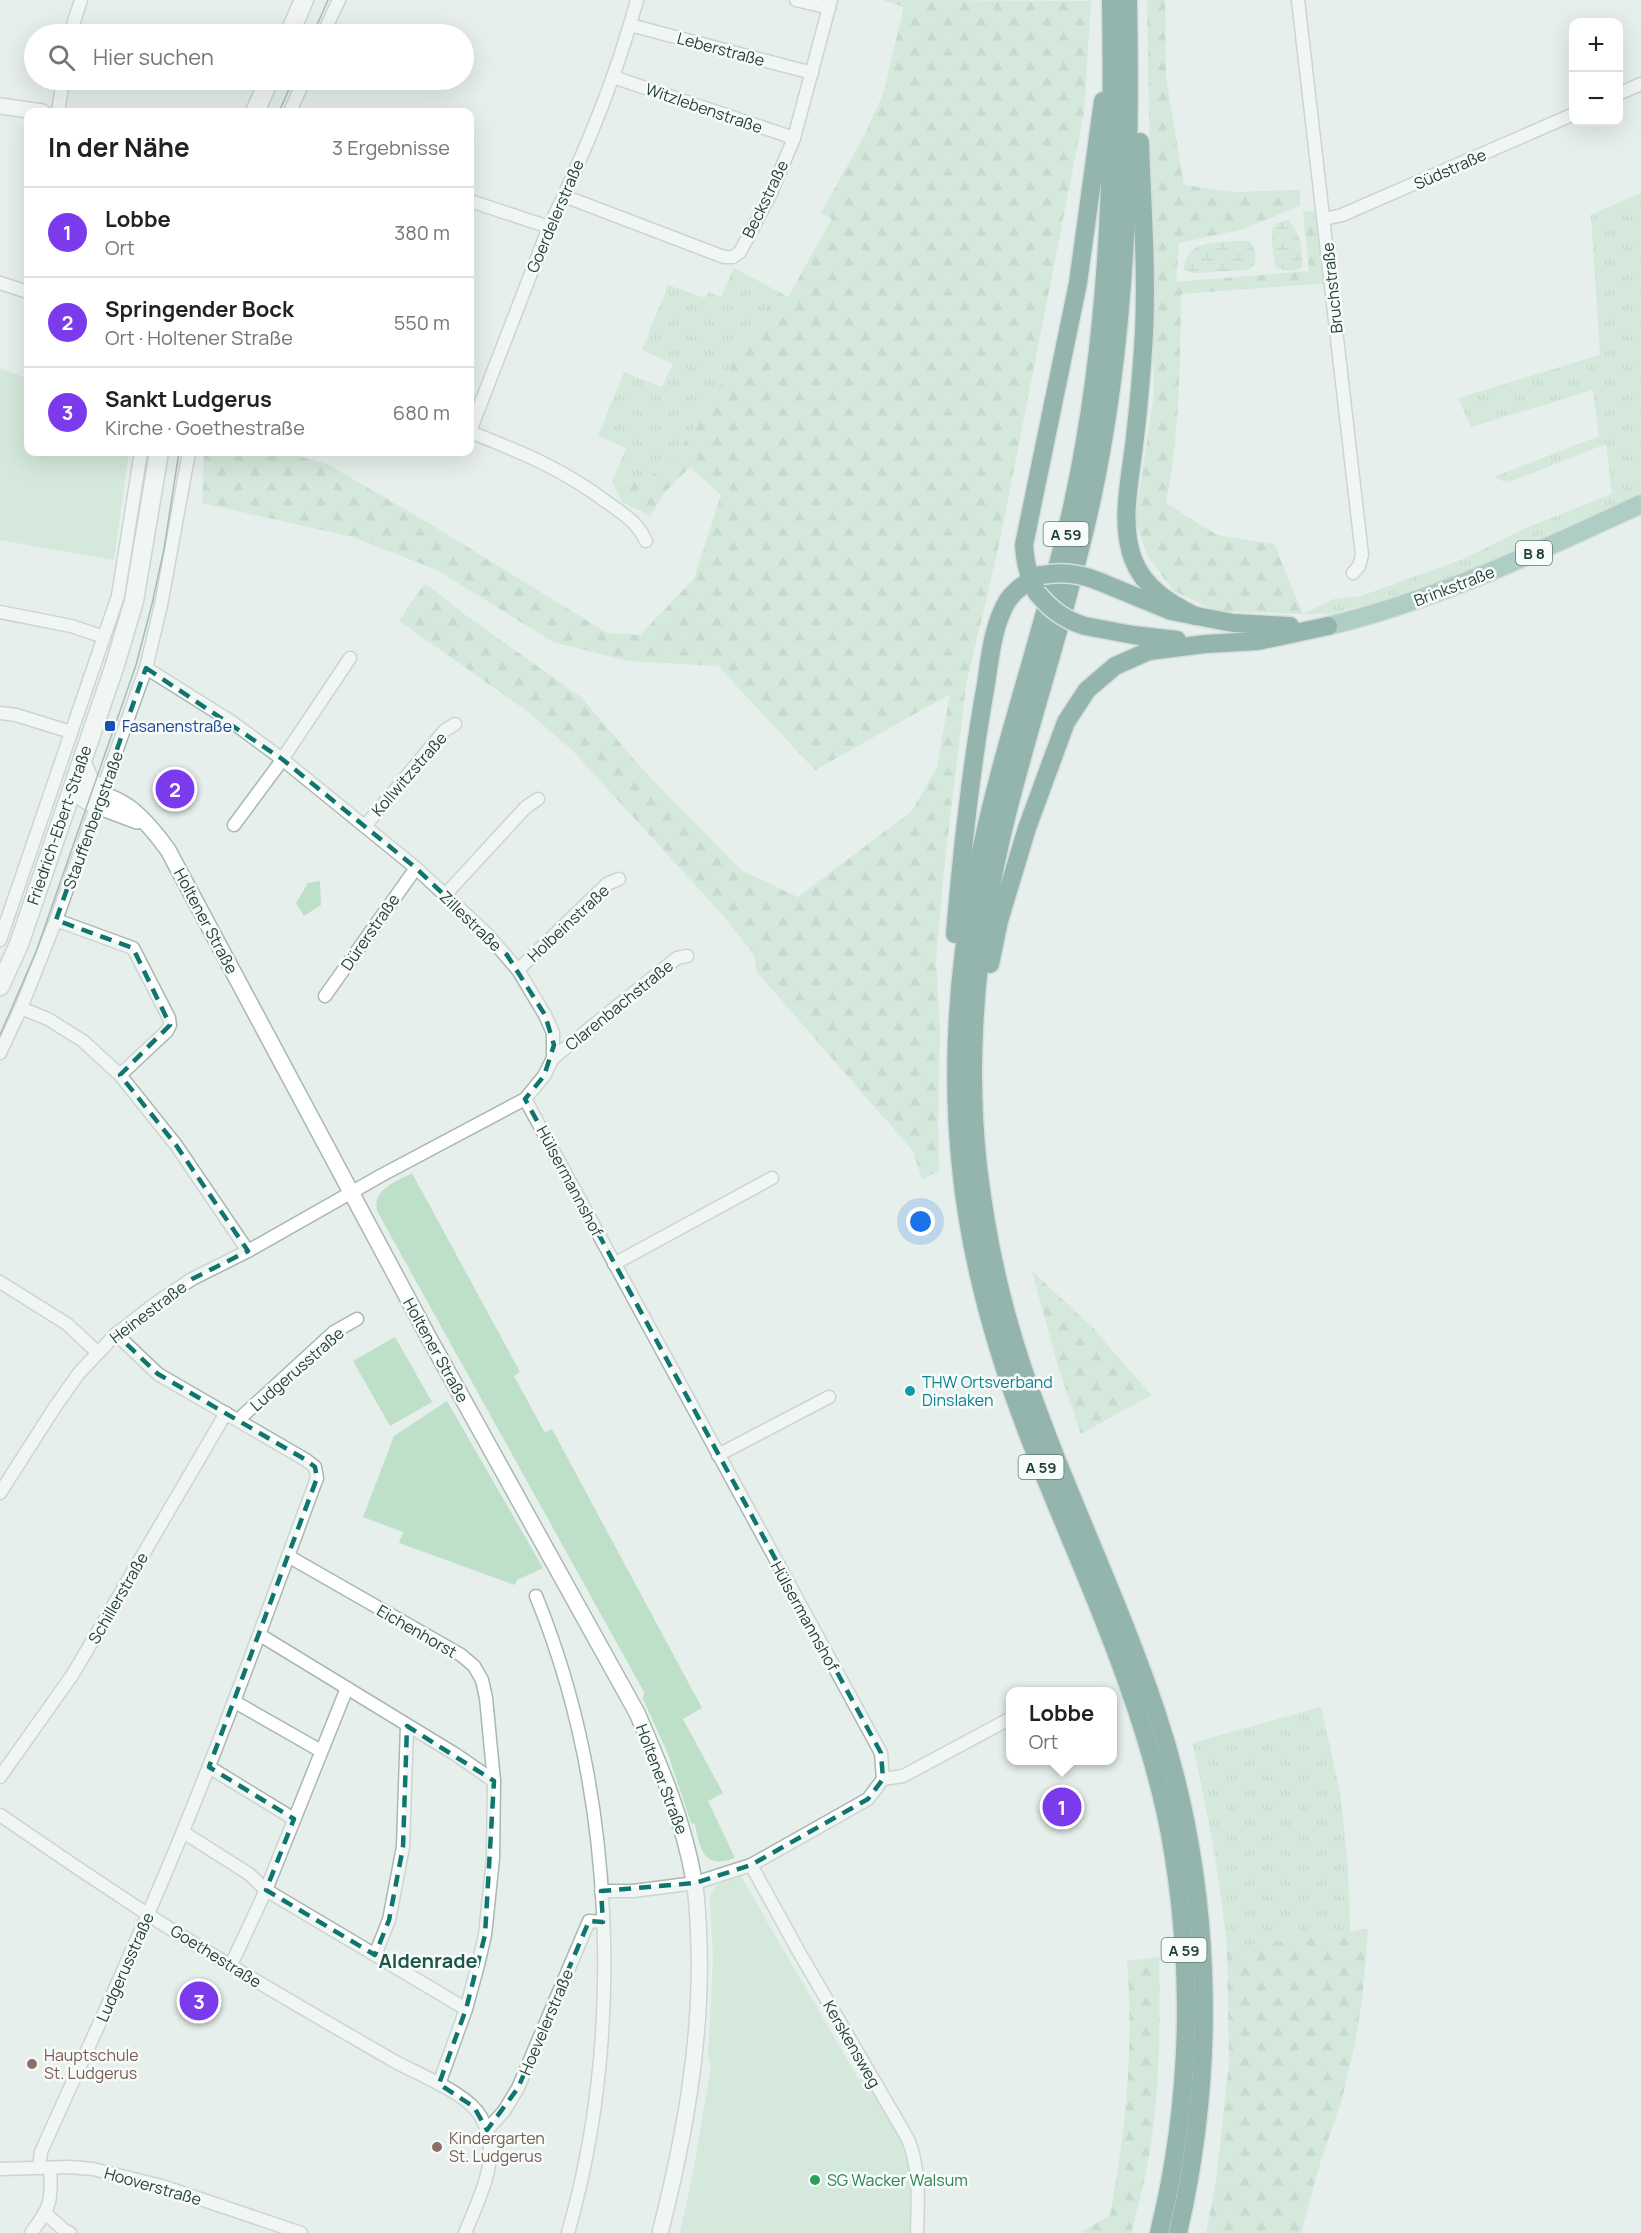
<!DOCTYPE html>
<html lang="de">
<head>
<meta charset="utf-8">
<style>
  :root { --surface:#fff; --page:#f6f6f6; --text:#222; --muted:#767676; --line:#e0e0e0; --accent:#7c3aed }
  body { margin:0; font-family:Manrope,sans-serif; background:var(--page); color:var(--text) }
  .controls { position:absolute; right:18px; top:18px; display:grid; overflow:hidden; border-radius:12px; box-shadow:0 6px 24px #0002 }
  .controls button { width:54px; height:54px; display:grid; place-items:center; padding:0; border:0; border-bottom:2px solid var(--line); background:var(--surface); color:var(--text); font:30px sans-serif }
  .you { position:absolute; left:921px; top:1222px; width:21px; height:21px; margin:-15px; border:4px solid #fff; border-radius:50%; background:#1a73e8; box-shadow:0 0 0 9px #1a73e833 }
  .badge { display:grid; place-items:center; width:39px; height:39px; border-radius:50%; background:var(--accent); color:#fff; font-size:20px; font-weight:700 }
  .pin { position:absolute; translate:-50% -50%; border:3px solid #fff; box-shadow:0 2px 6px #0006 }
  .popup { position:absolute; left:1006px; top:1687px; width:111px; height:78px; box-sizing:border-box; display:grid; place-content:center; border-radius:12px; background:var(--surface); filter:drop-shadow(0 2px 4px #0005); font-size:20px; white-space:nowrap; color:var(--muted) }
  .popup b { font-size:22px; color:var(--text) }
  .popup::after { content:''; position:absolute; left:50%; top:100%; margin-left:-12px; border:12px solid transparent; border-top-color:var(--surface) }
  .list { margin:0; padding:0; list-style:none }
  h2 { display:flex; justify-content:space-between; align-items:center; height:78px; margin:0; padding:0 24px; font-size:26px }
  h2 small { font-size:20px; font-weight:400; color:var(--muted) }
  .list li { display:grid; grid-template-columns:39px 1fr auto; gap:18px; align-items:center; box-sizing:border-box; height:90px; padding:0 24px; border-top:2px solid var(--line) }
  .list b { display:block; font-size:22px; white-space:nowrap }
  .list p { margin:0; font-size:20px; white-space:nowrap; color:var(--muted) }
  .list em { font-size:20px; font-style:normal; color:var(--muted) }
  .icon { flex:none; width:33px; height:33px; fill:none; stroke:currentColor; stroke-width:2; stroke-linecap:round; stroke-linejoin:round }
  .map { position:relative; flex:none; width:1641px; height:2233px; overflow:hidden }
  .search { position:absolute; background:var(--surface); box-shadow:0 6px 24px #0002; left:24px; top:24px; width:450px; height:66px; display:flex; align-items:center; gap:15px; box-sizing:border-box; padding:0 21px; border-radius:33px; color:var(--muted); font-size:22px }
  .panel { position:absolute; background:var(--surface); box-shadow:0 6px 24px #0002; left:24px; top:108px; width:450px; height:348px; border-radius:12px }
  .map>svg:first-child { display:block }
</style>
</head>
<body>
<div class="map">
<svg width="1641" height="2233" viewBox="0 0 1641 2233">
  <defs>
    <pattern id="grass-tufts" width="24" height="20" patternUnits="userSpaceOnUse" patternTransform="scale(1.5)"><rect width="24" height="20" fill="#bfe0c8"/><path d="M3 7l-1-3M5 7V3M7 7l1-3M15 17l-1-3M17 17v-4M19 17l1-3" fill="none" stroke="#a4c1ad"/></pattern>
    <pattern id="forest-firs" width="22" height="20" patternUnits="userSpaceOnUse" patternTransform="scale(1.5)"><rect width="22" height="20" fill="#bfe0c8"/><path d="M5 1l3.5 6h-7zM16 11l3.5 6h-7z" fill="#a4c1ad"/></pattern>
    <pattern id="wetland-marsh" width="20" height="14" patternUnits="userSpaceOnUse" patternTransform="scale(1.5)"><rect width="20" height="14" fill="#bfe0c8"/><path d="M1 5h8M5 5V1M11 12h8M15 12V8" fill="none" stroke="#a4c1ad"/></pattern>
  </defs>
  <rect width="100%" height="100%" fill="#e6efeb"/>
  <g fill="url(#grass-tufts)">
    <polygon points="1641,193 1641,493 1461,574 1384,600 1332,614 1303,614 1334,599 1361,596 1463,559 1526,528 1612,494 1606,444 1507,483 1494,477 1599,436 1593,390 1471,427 1458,398 1600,355 1591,215"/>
    <polygon points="734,268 777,291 676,456 643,482 612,481 626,448 598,436 624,372 662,387 673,364 642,350 668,285 705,298 708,292 721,297"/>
    <path d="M1321,1707l19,85 8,76 2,63 -123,17c-7,-71 -19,-136 -35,-205z"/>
  </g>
  <g fill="url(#forest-firs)">
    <polygon points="883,0 1091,1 1084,112 999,545 966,685 944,869 936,960 940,1032 938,1121 939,1171 922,1179 913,1151 757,972 754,954 719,911 572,750 527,711 399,621 425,583 464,614 582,698 642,769 741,870 798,897 912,811 937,767 950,694 815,770 718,666 629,661 553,642 437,570 353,537 202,503 204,452 284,452 327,464 427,522 607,633 640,635 694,579 721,495 690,467 666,491 650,516 622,502 612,481 643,482 676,456 777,291 788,297 832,219 821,213 865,134 883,94 904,7"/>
    <path d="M1147,0h18l1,78 18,107 49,7 67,-2v16l-60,24 -61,13 -3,39 133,-11 -6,-59 16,-2 9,73 -147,11c-1,70 -1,140 -15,209l51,32 57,9 29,70 -87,-3 -42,-20 -26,-34 -13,-37 19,-126z"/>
    <polygon points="1032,1271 1093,1328 1151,1395 1081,1434 1057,1363"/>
    <polygon points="1368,1929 1362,2000 1355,2043 1342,2099 1321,2160 1301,2233 1206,2233 1216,2182 1229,2063 1227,1948"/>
    <path d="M1159,1957c1,60 1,120 -7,179 -4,32 -12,63 -20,94l-1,3h-47l-1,-2 27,-16c16,-86 24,-166 17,-254z"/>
  </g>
  <g fill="url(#wetland-marsh)">
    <path d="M1288,220c13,15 15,28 14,48l-10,3 -16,-3 -4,-23v-17l5,-5z"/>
    <path d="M1234,241h16l5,10v13l-7,6 -54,3 -10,-3c2,-29 25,-26 50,-29z"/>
  </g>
  <g fill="#bfe0c8">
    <polygon points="0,368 28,379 28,452 129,452 114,560 0,540"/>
    <polygon points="320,881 321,905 304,916 296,903 308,883"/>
    <path d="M412,1173l108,199 -6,4 31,57 7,-4 150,279 -19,11 40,74 -15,8 27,57c-31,12 -35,-8 -40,-34l-4,-1 -23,-69 -25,-55 1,-7 -267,-481c-5,-22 19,-29 35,-38z"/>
    <polygon points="395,1337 432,1402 390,1426 353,1361"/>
    <polygon points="447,1401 543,1568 517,1580 515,1585 399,1543 403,1532 363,1517 394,1436"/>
    <path d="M740,1875l119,205 5,-3 42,71 5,27 -1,58h-230l13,-61 18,-104 -3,-12 5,-96 -3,-63c4,-15 17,-18 30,-22z"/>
  </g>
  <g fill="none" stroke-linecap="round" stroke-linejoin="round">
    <g stroke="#a8b8b2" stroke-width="15">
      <g id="minor">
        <polyline points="796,0 829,8"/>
        <polyline points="1298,0 1362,555 1359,566 1353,573"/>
        <polyline points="630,25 812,73"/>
        <polyline points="70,34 81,0"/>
        <polyline points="323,34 339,0"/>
        <polyline points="613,77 794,138"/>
        <polyline points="1618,94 1641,84"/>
        <polyline points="58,112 63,80"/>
        <polyline points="290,112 304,80"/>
        <polyline points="564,196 724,257 733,257 740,252 771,193 794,138 831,0"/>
        <polyline points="470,201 549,227"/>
        <polyline points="1324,219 1342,215 1574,114"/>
        <polyline points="0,283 28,292"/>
        <path d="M470,431l79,-204c35,-72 67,-149 88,-227"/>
        <path d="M470,432c51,20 93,37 138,71 18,13 28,18 38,38"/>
        <polyline points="0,612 71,626 104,637"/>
        <polyline points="0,713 16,715 71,732"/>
        <polyline points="234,825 277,767 350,658"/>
        <polyline points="366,825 444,731 455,724"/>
        <polyline points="445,895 526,807 538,799"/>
        <polyline points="56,920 133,948 169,1018 170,1025 167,1031 120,1075"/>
        <polyline points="0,940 118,596 141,452"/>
        <polyline points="518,970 607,884 619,879"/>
        <polyline points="325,996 416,868"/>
        <polyline points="21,1008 48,1019 83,1041 120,1075 176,1145 248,1251"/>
        <polyline points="0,1053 21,1008 56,920 146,668 161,605 189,452"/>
        <polyline points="553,1058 677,958 687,956"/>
        <polyline points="525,1099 881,1753 883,1779 868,1799 751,1865 695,1883 633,1891 601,1891"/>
        <polyline points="614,1264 772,1178"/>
        <polyline points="0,1282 67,1324 97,1352"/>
        <polyline points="238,1420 334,1332 357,1319"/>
        <polyline points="718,1455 829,1397"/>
        <polyline points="0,1493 55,1407 79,1373 116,1334 156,1303 192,1279 248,1251 382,1175 525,1099 544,1076 553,1058 553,1033 545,1015 518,970 488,935 416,868 282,759 232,722 146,668"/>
        <polyline points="288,1556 461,1655 474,1666 482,1680 486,1698 494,1781 493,1858 485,1935 478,1965 466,2009 439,2084"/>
        <path d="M536,1596c79,193 89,437 32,637"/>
        <polyline points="260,1635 455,1754 494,1781"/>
        <polyline points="235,1702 321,1751"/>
        <polyline points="209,1767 294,1819"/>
        <polyline points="0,1777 73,1674 226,1413"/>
        <polyline points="883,1779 903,1776 1011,1718"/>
        <path d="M0,1815c49,34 98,67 147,99 81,52 164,99 247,147 23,13 74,32 87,56 22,38 -1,79 -16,116"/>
        <polyline points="183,1832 249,1874 266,1890 466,2009"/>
        <path d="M751,1865l48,87 109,187c12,29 10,63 9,94"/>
        <polyline points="375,1955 389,1920 403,1847 407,1726"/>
        <polyline points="231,1965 266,1890 347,1688"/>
        <polyline points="487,2130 504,2111 518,2088 589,1921 603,1922"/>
        <path d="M39,2168l2,-16c48,-107 98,-212 142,-321 48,-116 90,-235 134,-353l-2,-11 -9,-7 -148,-86 -42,-40"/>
        <polyline points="0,2169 69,2167 93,2169 162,2186 301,2233"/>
        <polyline points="46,2214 64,2230 70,2233"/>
        <path d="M31,2233c20,-26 21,-32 19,-65"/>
      </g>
    </g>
    <g stroke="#a8b8b2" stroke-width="18">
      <g id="tertiary">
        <polyline points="0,106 42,112"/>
        <polyline points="82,759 90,778 102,793"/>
        <path d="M71,791c48,-1 70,22 97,59l261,488 208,375c24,55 47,109 57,168 4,21 4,43 5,64 3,97 -15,194 -39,288"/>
        <polyline points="71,791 89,803 137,821"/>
      </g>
    </g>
    <g stroke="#a4bbb3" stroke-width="21">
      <g id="secondary">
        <polyline points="289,34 304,0"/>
        <polyline points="255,112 269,80"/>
        <polyline points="0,986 19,944 115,665 134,601 159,452"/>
      </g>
    </g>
    <g stroke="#c2cac8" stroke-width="21">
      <path id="primary" d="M1328,626c109,-26 211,-75 313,-122"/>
    </g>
    <g stroke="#c2cac8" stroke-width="21">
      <g id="motorway">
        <path d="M1111,0c3,169 -2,337 -38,503 -28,127 -74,250 -98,378 -18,95 -24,190 -14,286 9,92 34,181 67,267 26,68 56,134 82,202 25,64 47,130 60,198 24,133 21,268 -11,399"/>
        <path d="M1128,0c3,169 -1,338 -37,503 -23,105 -58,207 -84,311 -29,115 -42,235 -29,353 8,68 23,137 45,202 39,116 94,226 133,342 56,167 62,351 22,522"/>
        <path d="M1140,142c2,64 7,128 4,191 -2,35 -5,70 -9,104 -4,40 -16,84 -2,122 11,29 36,44 62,57"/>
        <polyline points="1098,581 1171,611 1233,623 1290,626"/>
        <path d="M1037,593c-9,-16 -12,-30 -13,-48l54,-262 25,-182"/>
        <polyline points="1085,626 1133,635 1177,640"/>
        <path d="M955,934c7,-84 16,-167 31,-250 4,-27 7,-60 22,-84 8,-11 20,-19 32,-25"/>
        <polyline points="990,964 999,921 1027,828 1066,722 1087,690 1115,666 1149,651 1205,644 1258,641 1328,626"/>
      </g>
    </g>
    <use href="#minor" stroke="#fff" stroke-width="12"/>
    <use href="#tertiary" stroke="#fff" stroke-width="15"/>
    <use href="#secondary" stroke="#fff" stroke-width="18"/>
    <use href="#primary" stroke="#6aa596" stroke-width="18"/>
    <use href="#motorway" stroke="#2f6f62" stroke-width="18"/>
    <g stroke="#5f7d75" stroke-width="1.5">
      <polyline points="313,34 328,0"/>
      <polyline points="279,112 293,80"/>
      <polyline points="0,1035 36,952 136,665 152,604 164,549 179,452"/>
    </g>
    <g stroke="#c2cac8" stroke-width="21" stroke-linecap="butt">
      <g id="motorway-bridge">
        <path d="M1042,575c20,-4 37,-2 56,6"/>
        <path d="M1037,593c14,17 28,27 48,33"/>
      </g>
    </g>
    <use href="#motorway-bridge" stroke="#2f6f62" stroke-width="18"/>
  </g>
  <path d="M0 0H1641V2233H0ZM146,668l136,91 134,109 91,87 38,60 9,30 -10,31 -19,23 356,654 2,26 -15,20 -117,66 -56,18 -94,8 2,31 -14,-1 -71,167 -31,42 -13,-23 -35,-23 27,-75 19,-74 9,-154 -87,-55 -4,121 -14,73 -14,35 -109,-65 28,-71 -85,-52 108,-289 -2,-11 -9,-7 -148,-86 -42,-40 76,-55 56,-28 -72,-106 -56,-70 50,-50 -37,-77 -77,-28z" fill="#e6efeb" fill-opacity=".55" fill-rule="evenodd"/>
  <path fill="none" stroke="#0f766e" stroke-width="4.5" stroke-dasharray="12 8" stroke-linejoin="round" d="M146,668l136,91 134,109 91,87 38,60 9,30 -10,31 -19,23 356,654 2,26 -15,20 -117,66 -56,18 -94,8 2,31 -14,-1 -71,167 -31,42 -13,-23 -35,-23 27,-75 19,-74 9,-154 -87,-55 -4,121 -14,73 -14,35 -109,-65 28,-71 -85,-52 108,-289 -2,-11 -9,-7 -148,-86 -42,-40 76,-55 56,-28 -72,-106 -56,-70 50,-50 -37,-77 -77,-28z"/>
  <rect fill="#1a4fb4" stroke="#f7fbf9" stroke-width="2" x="104" y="720" width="12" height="12" rx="3"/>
  <circle fill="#0f9aa8" stroke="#f7fbf9" stroke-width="2" cx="910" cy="1391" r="6"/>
  <g fill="#8d6e63" stroke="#f7fbf9" stroke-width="2">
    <circle cx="32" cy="2064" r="6"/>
    <circle cx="437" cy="2147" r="6"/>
  </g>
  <circle fill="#2e9e5b" stroke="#f7fbf9" stroke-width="2" cx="815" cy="2180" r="6"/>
  <g text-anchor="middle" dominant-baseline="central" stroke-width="5" stroke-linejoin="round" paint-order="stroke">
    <g fill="#f7fbf9" stroke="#637a73" stroke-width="1.5">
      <rect x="1043.5" y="522" width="45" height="24" rx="4.5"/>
      <rect x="1516" y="541" width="36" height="24" rx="4.5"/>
      <rect x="1018.5" y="1455" width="45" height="24" rx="4.5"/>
      <rect x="1161.5" y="1938" width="45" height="24" rx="4.5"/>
    </g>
    <g font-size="15" font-weight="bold" fill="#24423a">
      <text x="1066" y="534">A 59</text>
      <text x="1534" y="553">B 8</text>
      <text x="1041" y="1467">A 59</text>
      <text x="1184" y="1950">A 59</text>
    </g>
    <g font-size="16" fill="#24423a" stroke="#f7fbf9">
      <text transform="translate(721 49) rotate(15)">Leberstraße</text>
      <text transform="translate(704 108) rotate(19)">Witzlebenstraße</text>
      <text transform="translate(1450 169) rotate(-24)">Südstraße</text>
      <text transform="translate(765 199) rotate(-64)">Beckstraße</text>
      <text transform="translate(555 216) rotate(-67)">Goerdelerstraße</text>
      <text transform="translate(1332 288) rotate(-96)">Bruchstraße</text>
      <text transform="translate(1454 586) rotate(-21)">Brinkstraße</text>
      <text transform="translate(409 774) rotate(-49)">Kollwitzstraße</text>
      <text transform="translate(93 820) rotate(-70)">Stauffenbergstraße</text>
      <text transform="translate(59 825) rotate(-71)">Friedrich-Ebert-Straße</text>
      <text transform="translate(206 921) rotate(62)">Holtener Straße</text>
      <text transform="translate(471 921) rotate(44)">Zillestraße</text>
      <text transform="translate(568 923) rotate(-43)">Holbeinstraße</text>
      <text transform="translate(370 932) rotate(-55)">Dürerstraße</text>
      <text transform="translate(619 1005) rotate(-39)">Clarenbachstraße</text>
      <text transform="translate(570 1181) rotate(62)">Hülsermannshof</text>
      <text transform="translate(148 1312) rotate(-37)">Heinestraße</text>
      <text transform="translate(436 1350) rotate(61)">Holtener Straße</text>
      <text transform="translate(297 1369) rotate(-41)">Ludgerusstraße</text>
      <text transform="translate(118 1598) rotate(-60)">Schillerstraße</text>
      <text transform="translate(805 1616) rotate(61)">Hülsermannshof</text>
      <text transform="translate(417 1631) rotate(30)">Eichenhorst</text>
      <text transform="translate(662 1779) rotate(69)">Holtener Straße</text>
      <text transform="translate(216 1956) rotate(32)">Goethestraße</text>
      <text transform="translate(125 1967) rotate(-66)">Ludgerusstraße</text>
      <text transform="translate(546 2022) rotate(-67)">Hoevelerstraße</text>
      <text transform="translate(852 2044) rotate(60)">Kerskensweg</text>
      <text transform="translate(153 2186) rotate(16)">Hooverstraße</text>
    </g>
    <g font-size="16" fill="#164399" stroke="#f7fbf9" text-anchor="start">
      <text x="122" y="726">Fasanenstraße</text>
    </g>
    <g font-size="16" fill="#0d838f" stroke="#f7fbf9" text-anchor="start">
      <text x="922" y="1382">THW Ortsverband<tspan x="922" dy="18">Dinslaken</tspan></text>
    </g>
    <g font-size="16" fill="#785e54" stroke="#f7fbf9" text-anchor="start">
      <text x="44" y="2055">Hauptschule<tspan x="44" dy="18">St. Ludgerus</tspan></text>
      <text x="449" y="2138">Kindergarten<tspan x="449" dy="18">St. Ludgerus</tspan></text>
    </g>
    <g font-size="16" fill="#27864d" stroke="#f7fbf9" text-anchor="start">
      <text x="827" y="2180">SG Wacker Walsum</text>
    </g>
    <g font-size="20" font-weight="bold" fill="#1f5548" stroke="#f7fbf9">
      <text x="428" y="1960">Aldenrade</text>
    </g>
  </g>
</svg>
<div class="controls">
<button>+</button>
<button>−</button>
</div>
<div class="you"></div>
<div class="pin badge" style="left:1062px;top:1807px">1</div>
<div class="popup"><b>Lobbe</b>Ort</div>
<div class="pin badge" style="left:175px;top:789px">2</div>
<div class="pin badge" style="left:199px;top:2001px">3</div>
<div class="search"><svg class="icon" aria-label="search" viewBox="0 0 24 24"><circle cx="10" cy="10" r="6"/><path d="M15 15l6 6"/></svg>Hier suchen</div>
<section class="panel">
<h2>In der Nähe<small>3 Ergebnisse</small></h2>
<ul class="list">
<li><span class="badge">1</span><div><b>Lobbe</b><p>Ort</p></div><em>380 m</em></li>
<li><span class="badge">2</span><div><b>Springender Bock</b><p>Ort · Holtener Straße</p></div><em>550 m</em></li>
<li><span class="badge">3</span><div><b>Sankt Ludgerus</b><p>Kirche · Goethestraße</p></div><em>680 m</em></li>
</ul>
</section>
</div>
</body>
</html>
